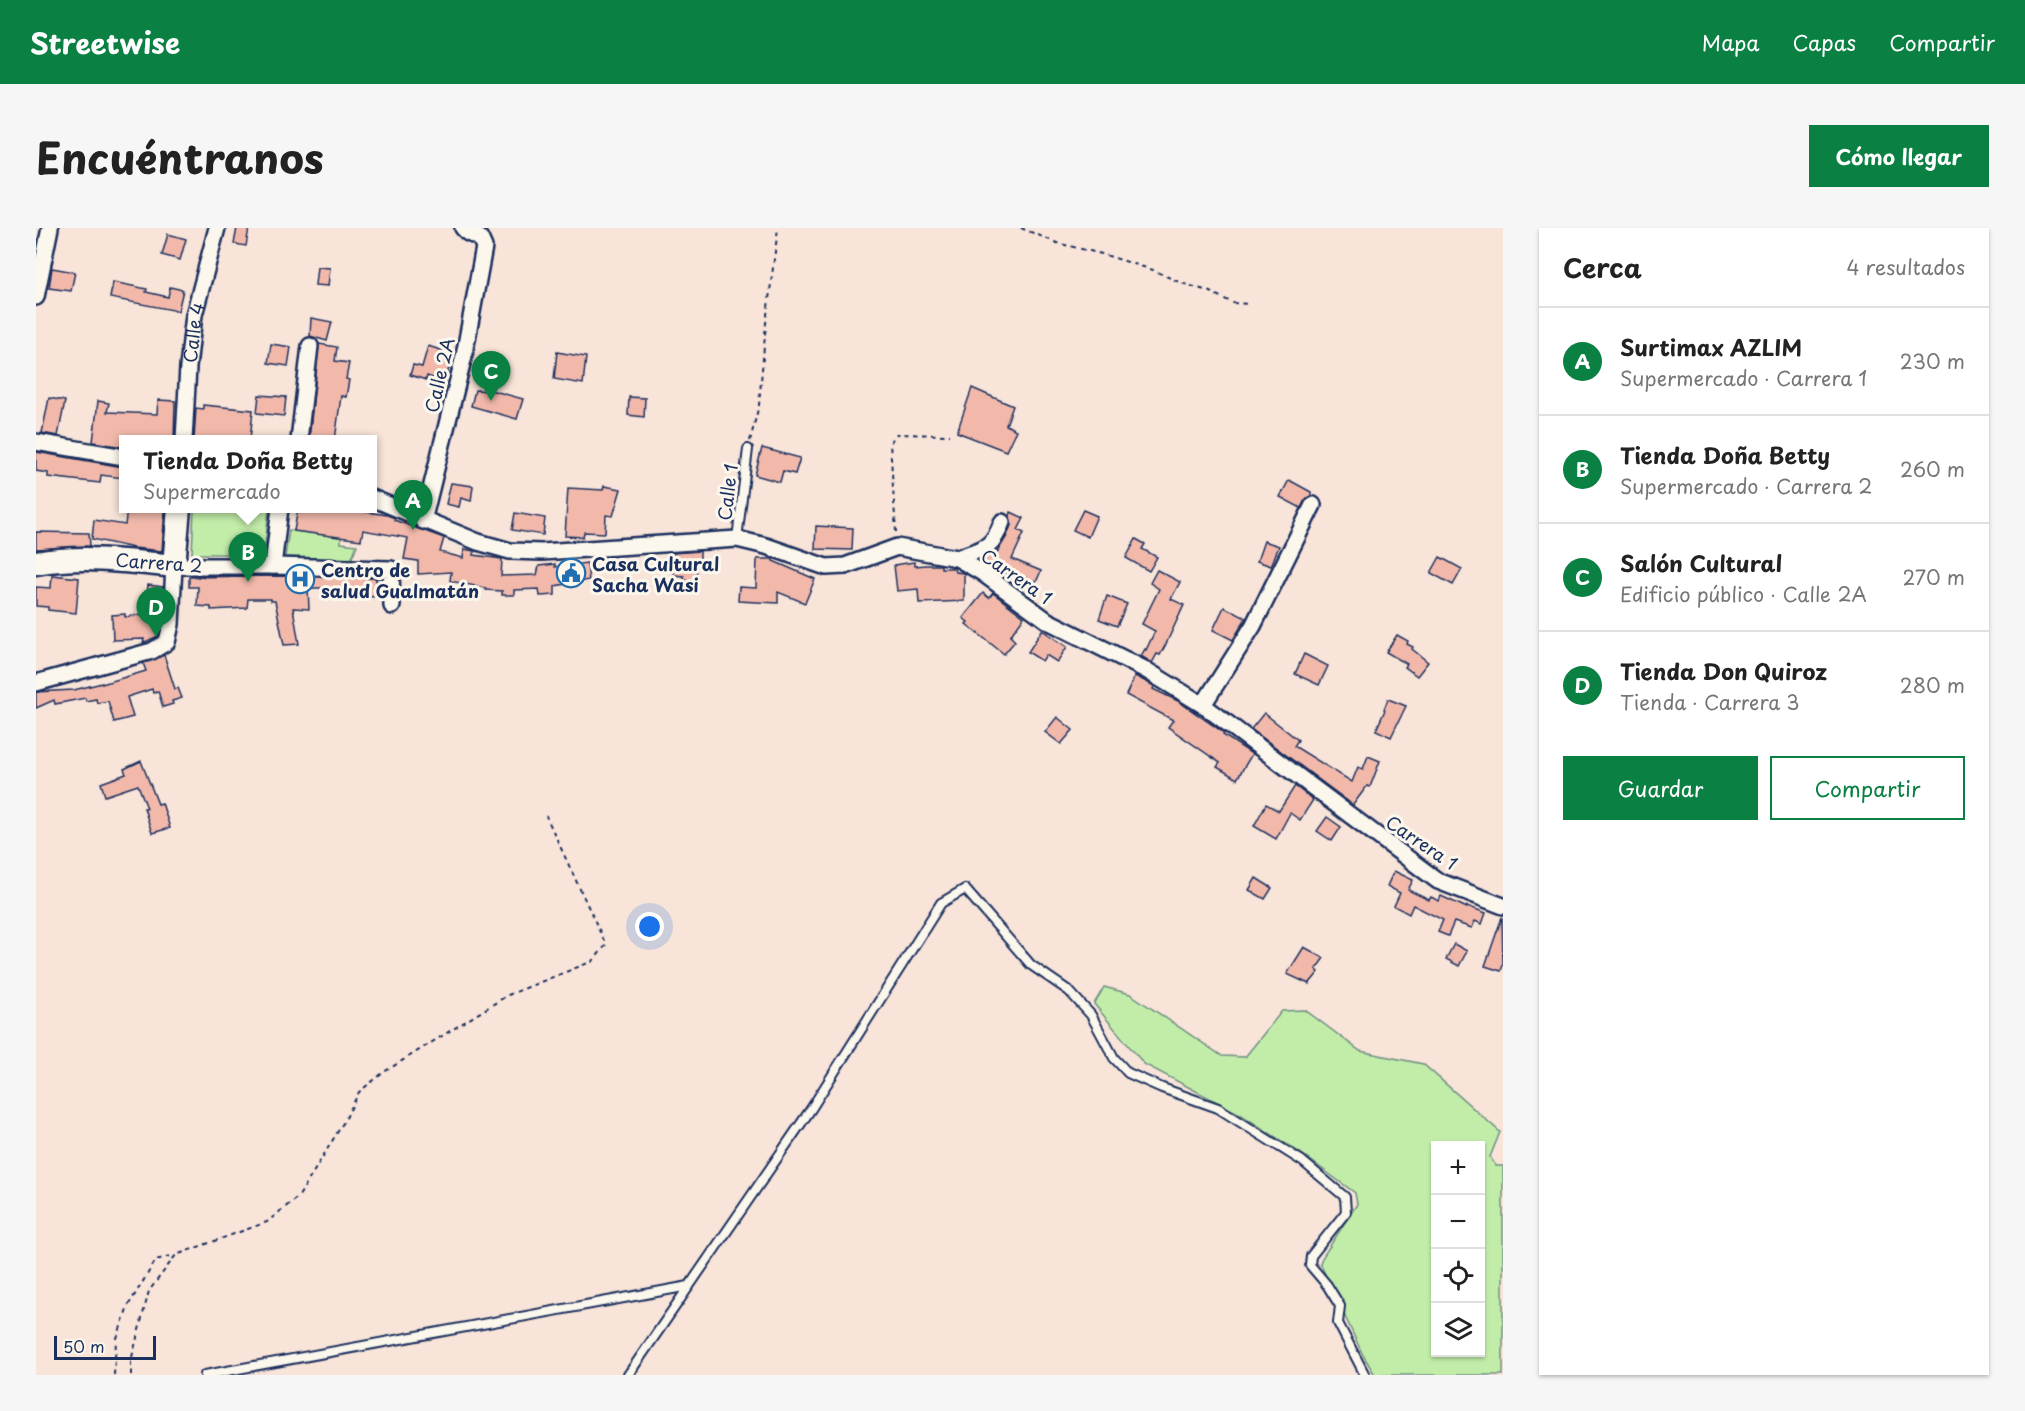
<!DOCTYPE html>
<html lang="es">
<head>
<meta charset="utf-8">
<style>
  :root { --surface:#fff; --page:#f6f6f6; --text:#222; --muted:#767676; --line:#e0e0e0; --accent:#0b8043 }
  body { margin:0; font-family:"Playpen Sans",sans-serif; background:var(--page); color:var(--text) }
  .controls { position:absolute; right:18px; bottom:18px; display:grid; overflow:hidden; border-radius:0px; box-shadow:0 2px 4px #0004 }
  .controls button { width:54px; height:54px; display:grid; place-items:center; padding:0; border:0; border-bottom:2px solid var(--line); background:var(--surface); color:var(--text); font:30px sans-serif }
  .scale { position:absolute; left:18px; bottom:15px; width:102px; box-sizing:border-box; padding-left:6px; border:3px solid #1b2f5e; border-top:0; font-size:16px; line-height:21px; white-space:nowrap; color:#1b2f5e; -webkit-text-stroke:4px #fbf7ec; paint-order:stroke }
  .you { position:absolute; left:614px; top:699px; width:21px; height:21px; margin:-15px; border:4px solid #fff; border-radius:50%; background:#1a73e8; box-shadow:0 0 0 9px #1a73e833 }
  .badge { display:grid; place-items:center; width:39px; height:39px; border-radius:50%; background:var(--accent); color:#fff; font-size:20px; font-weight:700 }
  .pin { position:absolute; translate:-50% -50px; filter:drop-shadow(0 2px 3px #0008) }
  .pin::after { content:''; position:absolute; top:32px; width:21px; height:18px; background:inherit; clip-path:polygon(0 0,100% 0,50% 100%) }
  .popup { position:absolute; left:83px; top:207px; width:258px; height:78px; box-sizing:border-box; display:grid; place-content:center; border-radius:0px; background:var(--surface); filter:drop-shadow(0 2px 4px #0005); font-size:20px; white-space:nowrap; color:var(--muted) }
  .popup b { font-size:22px; color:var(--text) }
  .popup::after { content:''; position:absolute; left:50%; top:100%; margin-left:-12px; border:12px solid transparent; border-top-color:var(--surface) }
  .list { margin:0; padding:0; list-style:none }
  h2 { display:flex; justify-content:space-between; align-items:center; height:78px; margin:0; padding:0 24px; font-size:26px }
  h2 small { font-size:20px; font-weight:400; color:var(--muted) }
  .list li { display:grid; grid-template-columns:39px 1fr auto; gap:18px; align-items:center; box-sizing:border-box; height:108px; padding:0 24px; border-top:2px solid var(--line) }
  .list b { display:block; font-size:22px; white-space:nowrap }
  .list p { margin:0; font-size:20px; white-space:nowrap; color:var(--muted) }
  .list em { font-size:20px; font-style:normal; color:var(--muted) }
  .actions { display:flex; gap:12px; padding:18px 24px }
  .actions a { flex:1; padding:14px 0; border:2px solid var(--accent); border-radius:0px; text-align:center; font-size:21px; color:var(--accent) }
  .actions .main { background:var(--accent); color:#fff }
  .icon { flex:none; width:33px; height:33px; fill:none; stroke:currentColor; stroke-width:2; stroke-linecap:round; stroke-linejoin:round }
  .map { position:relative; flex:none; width:1467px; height:1147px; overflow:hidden; border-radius:0px }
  header { display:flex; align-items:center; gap:36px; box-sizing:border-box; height:84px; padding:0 30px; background:var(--accent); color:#fff }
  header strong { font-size:28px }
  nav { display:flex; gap:33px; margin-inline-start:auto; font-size:21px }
  .intro { display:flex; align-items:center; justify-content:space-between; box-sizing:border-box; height:144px; padding:0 36px }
  h1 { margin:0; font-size:42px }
  .button { padding:15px 27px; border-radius:0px; background:var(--accent); color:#fff; font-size:21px; font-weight:700 }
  main { display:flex; gap:36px; padding:0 36px }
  aside { flex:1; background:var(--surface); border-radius:0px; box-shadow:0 2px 4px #0004 }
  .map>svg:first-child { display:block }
</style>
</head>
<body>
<header>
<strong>Streetwise</strong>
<nav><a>Mapa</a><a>Capas</a><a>Compartir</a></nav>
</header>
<div class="intro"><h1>Encuéntranos</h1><a class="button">Cómo llegar</a></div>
<main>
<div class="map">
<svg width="1467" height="1147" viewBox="0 0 1467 1147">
  <rect width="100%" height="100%" fill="#f8e4d8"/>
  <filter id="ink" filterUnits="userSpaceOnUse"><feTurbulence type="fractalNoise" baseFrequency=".0167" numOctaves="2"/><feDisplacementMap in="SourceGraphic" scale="12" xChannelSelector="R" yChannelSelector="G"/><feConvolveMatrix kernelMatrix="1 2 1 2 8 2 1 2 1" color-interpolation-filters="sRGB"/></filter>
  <g filter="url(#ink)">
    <g fill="#c2eda9" stroke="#6e8e84" stroke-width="1.5" fill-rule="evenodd">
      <polygon points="158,281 233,281 228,326 156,326"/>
      <polygon points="253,302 305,309 305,315 321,317 315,332 249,329"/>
      <path d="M1068,759l26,7 92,62 23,1 37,-46 23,-1 55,41 63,13 77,68 -10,25 6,9h7v209h-128l-12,-20 -43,-92 2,-5 35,-54 -2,-11 -53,-39 -62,-40 -96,-50 -50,-60zM1400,918h44v206h-44z"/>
    </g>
    <g fill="#f2b9ab" stroke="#1b2f5e" stroke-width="1.5">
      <polygon points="201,0 213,0 210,18 198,16"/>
      <polygon points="132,6 150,11 144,32 126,27"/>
      <polygon points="281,39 294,40 292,58 279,57"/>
      <polygon points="16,40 39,44 35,63 13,60"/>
      <polygon points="77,54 111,61 110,64 132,69 134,59 147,62 142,83 74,70"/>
      <polygon points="275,90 296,94 291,113 274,108"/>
      <polygon points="235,116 255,119 252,138 232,135"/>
      <polygon points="283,116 301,119 299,133 313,135 310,151 313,152 310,169 305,168 299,212 273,212"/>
      <polygon points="392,118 417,126 409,154 391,148 390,152 374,147 377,137 386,139"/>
      <polygon points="521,124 550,129 547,156 518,151"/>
      <polygon points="936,160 977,178 970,197 980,202 970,223 921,204"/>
      <polygon points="439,162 458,163 487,171 481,191 435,178"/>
      <polygon points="223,167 250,169 248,188 221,185"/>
      <polygon points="593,169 609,170 608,189 592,187"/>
      <polygon points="13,170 29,173 22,208 6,205"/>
      <polygon points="122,172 139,173 138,212 87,212 87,219 57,214 62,173 73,175 71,184 121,186"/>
      <polygon points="167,177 217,182 214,212 158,212 160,180 167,181"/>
      <polygon points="726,220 764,230 759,246 747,243 744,254 719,247"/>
      <polygon points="0,224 87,239 87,250 65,247 64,255 12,249 12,245 0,243"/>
      <polygon points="1253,252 1275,264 1275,268 1269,272 1265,280 1244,269"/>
      <polygon points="415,255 437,258 435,273 425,270 423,279 410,276"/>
      <polygon points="568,258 585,261 577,288 570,287 569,305 548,304 547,309 529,308 532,260 567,262"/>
      <polygon points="91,280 129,280 126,323 98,320 56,311 58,292 89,297"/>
      <polygon points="262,280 304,280 351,287 359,290 358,292 408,310 404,324 427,330 428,321 438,323 438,327 466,331 465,348 501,347 503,338 519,336 519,339 551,335 553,352 519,358 519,367 504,368 503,361 478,362 478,367 466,367 466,363 450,362 450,360 414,353 415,344 382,346 382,333 368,331 372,310 327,302 325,312 258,303"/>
      <polygon points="1047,282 1061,288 1052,309 1037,302"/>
      <polygon points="975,284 988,290 982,302 988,305 976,331 1005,343 1000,354 971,343 970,346 948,334 950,329 958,325 960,326 971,308 975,297 974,288"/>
      <polygon points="479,285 509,290 507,307 476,302"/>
      <polygon points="780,298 817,300 816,322 779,321"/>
      <polygon points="0,304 53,305 54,318 0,321"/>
      <polygon points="1100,311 1109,316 1106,321 1121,329 1113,343 1090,330"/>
      <polygon points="1228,313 1243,318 1235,338 1221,333"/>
      <polygon points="664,323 664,335 661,335 660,353 648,352 648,348 637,347 637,325"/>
      <polygon points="1404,329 1426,341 1417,357 1395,345"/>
      <polygon points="721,331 737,331 737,333 779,351 769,375 742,364 742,375 702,373 703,359 720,360"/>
      <polygon points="878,334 879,338 890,337 905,337 905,340 918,340 919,344 928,345 928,373 883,375 882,361 861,363 858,337"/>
      <polygon points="1121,342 1144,354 1135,371 1148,377 1130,416 1124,427 1121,426 1116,435 1105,428 1109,421 1110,422 1119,403 1106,396 1123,361 1114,355"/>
      <polygon points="16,347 43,350 40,385 12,382 12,379 0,378 0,359 15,360"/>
      <polygon points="237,348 340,350 340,353 346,353 346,368 332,369 332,360 272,360 273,381 257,380 263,416 248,417 239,373 235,373 235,371 212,371 211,380 175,382 175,379 161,378 162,359 153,359 153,349"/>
      <polygon points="112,357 127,359 125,395 122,408 107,415 108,411 77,412 76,387 89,386 89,389 109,386"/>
      <polygon points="947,365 953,370 957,365 988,389 974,408 979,413 968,426 930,396 932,394 927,390"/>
      <polygon points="1071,368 1091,376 1081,398 1063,391"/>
      <polygon points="1188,379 1210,390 1197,412 1177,402"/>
      <polygon points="1006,402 1031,419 1021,434 1010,427 1006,433 992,424"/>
      <polygon points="1361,407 1372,413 1371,416 1377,419 1376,421 1392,434 1381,448 1369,439 1371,436 1350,424"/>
      <polygon points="1268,426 1292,438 1283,457 1259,446"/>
      <polygon points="128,427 139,461 142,460 146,470 136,473 137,476 127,479 122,463 117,465 116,461 91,469 97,489 78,494 72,473 61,475 60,471 50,473 49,470 19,476 18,472 0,480 0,464 38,462 66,455 66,456 110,443 107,435"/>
      <polygon points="1099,448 1118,458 1117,461 1142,473 1188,505 1187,507 1216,526 1201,551 1181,539 1184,535 1132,499 1137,492 1090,467"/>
      <polygon points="1352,471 1370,478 1355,509 1340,502 1349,482 1348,481"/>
      <polygon points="1228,485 1262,512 1258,518 1316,554 1322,539 1327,541 1332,528 1344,533 1334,559 1331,558 1317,577 1215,501"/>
      <polygon points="1021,489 1037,502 1025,516 1009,504"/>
      <polygon points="105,533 122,576 126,575 134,600 116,605 108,580 111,580 102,557 69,568 65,555 90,546 88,541"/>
      <polygon points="1259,558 1277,572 1264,592 1254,585 1240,611 1218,598 1230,576 1243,583"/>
      <polygon points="1291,589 1305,599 1296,613 1281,603"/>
      <polygon points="1358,643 1377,652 1372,662 1393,672 1395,669 1403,673 1405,668 1431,680 1431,678 1450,685 1446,696 1439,693 1436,700 1418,694 1412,708 1402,704 1407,692 1377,677 1373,686 1358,678 1364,665 1351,658"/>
      <polygon points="1220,650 1236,660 1229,671 1213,662"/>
      <polygon points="1466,689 1467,737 1465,743 1449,738"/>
      <polygon points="1418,716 1431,723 1423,738 1410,731"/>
      <polygon points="1268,719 1288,730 1280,741 1283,744 1273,756 1251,746"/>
    </g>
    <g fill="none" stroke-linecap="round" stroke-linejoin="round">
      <g stroke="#1b2f5e" stroke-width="12">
        <g id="lane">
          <polyline points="701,311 712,221"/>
          <polyline points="169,1147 653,1058"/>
          <polyline points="592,1147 775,881 905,675 929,661 995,737 1033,763 1055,787 1078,830 1092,845 1126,860 1182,880 1266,933 1309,969 1310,984 1275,1028 1274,1037 1291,1057 1304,1078 1302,1095 1329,1147"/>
        </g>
      </g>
      <g stroke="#1b2f5e" stroke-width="20">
        <g id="street">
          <polyline points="0,69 14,0"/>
          <path id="s1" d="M148,212l4,-73 6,-52 23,-87"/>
          <polyline points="263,212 274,118"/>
          <polyline points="0,214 88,229"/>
          <polyline points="336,270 442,314 474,323 506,324 701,311 730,318 790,339 809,338 861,319 921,330 945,344 1012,393 1110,442 1167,477 1402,653 1467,678"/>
          <polyline points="387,293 428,128 448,19 444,10 432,5 427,0"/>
          <path d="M921,330c26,-10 35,-8 45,-36"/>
          <polyline points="237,338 244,280"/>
          <polyline points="0,455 116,423 131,414 135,396 138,338 237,338 355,341 356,378"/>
          <polyline points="1167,477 1217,398 1277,277"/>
        </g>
      </g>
      <g stroke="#1b2f5e" stroke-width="27">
        <path id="secondary" d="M0,335c47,-8 92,-2 138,3l5,-58"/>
      </g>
      <g stroke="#1b2f5e" stroke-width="2" stroke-dasharray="4.5 4.5" stroke-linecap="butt">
        <polyline points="985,0 1021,15 1066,26 1117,42 1145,55 1172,63 1197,75 1212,76"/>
        <polyline points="714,213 723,177 730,95 742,0"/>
        <polyline points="860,304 854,215 860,206 914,207"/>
        <polyline points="78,1147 80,1113 92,1078 120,1032 138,1027"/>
        <polyline points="95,1147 95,1133 113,1063 140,1027 231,994 263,968 310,890 323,864 348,844 472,767 557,733 570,717 510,588"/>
      </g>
      <use href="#lane" stroke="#fbf7ec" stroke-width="8"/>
      <use href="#street" stroke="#fbf7ec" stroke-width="15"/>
      <use href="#secondary" stroke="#fbf7ec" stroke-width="22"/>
    </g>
  </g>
  <defs>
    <g id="civic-ring" transform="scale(1.5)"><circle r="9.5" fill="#fbf7ec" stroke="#1f6fb2" stroke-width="1.5"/><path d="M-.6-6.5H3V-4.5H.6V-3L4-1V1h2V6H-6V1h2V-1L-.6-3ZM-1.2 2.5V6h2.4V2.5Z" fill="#1f6fb2"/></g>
    <g id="hospital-ring" transform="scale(1.5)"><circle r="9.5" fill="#fbf7ec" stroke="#1f6fb2" stroke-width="1.5"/><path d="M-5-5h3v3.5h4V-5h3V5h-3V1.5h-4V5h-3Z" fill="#1f6fb2"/></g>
  </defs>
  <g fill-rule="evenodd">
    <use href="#civic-ring" x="535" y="345"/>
    <use href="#hospital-ring" x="264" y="351"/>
  </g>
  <g text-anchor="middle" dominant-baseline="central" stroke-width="6" stroke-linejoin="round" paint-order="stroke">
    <g font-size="18" fill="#1b2f5e" stroke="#fbf7ec">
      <text stroke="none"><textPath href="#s1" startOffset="108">Calle 4</textPath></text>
      <text transform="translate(403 147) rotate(-77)">Calle 2A</text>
      <text transform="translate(691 264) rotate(-83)">Calle 1</text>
      <text transform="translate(123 334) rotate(4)">Carrera 2</text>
      <text transform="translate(981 348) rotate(35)">Carrera 1</text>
      <text transform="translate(1386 614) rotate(34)">Carrera 1</text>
    </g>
    <g font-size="18" font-weight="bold" fill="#1b2f5e" stroke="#fbf7ec" text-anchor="start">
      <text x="556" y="335">Casa Cultural<tspan x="556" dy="21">Sacha Wasi</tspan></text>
      <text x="285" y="341">Centro de<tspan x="285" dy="21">salud Gualmatán</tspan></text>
    </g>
  </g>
</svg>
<div class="controls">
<button>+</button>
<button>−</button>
<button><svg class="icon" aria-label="locate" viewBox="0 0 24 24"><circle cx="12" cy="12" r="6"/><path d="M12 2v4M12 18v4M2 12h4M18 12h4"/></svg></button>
<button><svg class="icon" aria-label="layers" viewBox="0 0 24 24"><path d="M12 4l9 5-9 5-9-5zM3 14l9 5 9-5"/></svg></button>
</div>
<div class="scale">50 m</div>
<div class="you"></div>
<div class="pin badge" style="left:377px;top:302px">A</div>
<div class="pin badge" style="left:212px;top:354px">B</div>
<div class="popup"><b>Tienda Doña Betty</b>Supermercado</div>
<div class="pin badge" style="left:455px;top:173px">C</div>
<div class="pin badge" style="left:120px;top:409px">D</div>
</div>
<aside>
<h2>Cerca<small>4 resultados</small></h2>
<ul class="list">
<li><span class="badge">A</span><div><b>Surtimax AZLIM</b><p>Supermercado · Carrera 1</p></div><em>230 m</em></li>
<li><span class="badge">B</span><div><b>Tienda Doña Betty</b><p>Supermercado · Carrera 2</p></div><em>260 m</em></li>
<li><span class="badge">C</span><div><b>Salón Cultural</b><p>Edificio público · Calle 2A</p></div><em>270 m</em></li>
<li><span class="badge">D</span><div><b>Tienda Don Quiroz</b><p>Tienda · Carrera 3</p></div><em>280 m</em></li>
</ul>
<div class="actions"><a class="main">Guardar</a><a>Compartir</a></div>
</aside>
</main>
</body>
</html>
